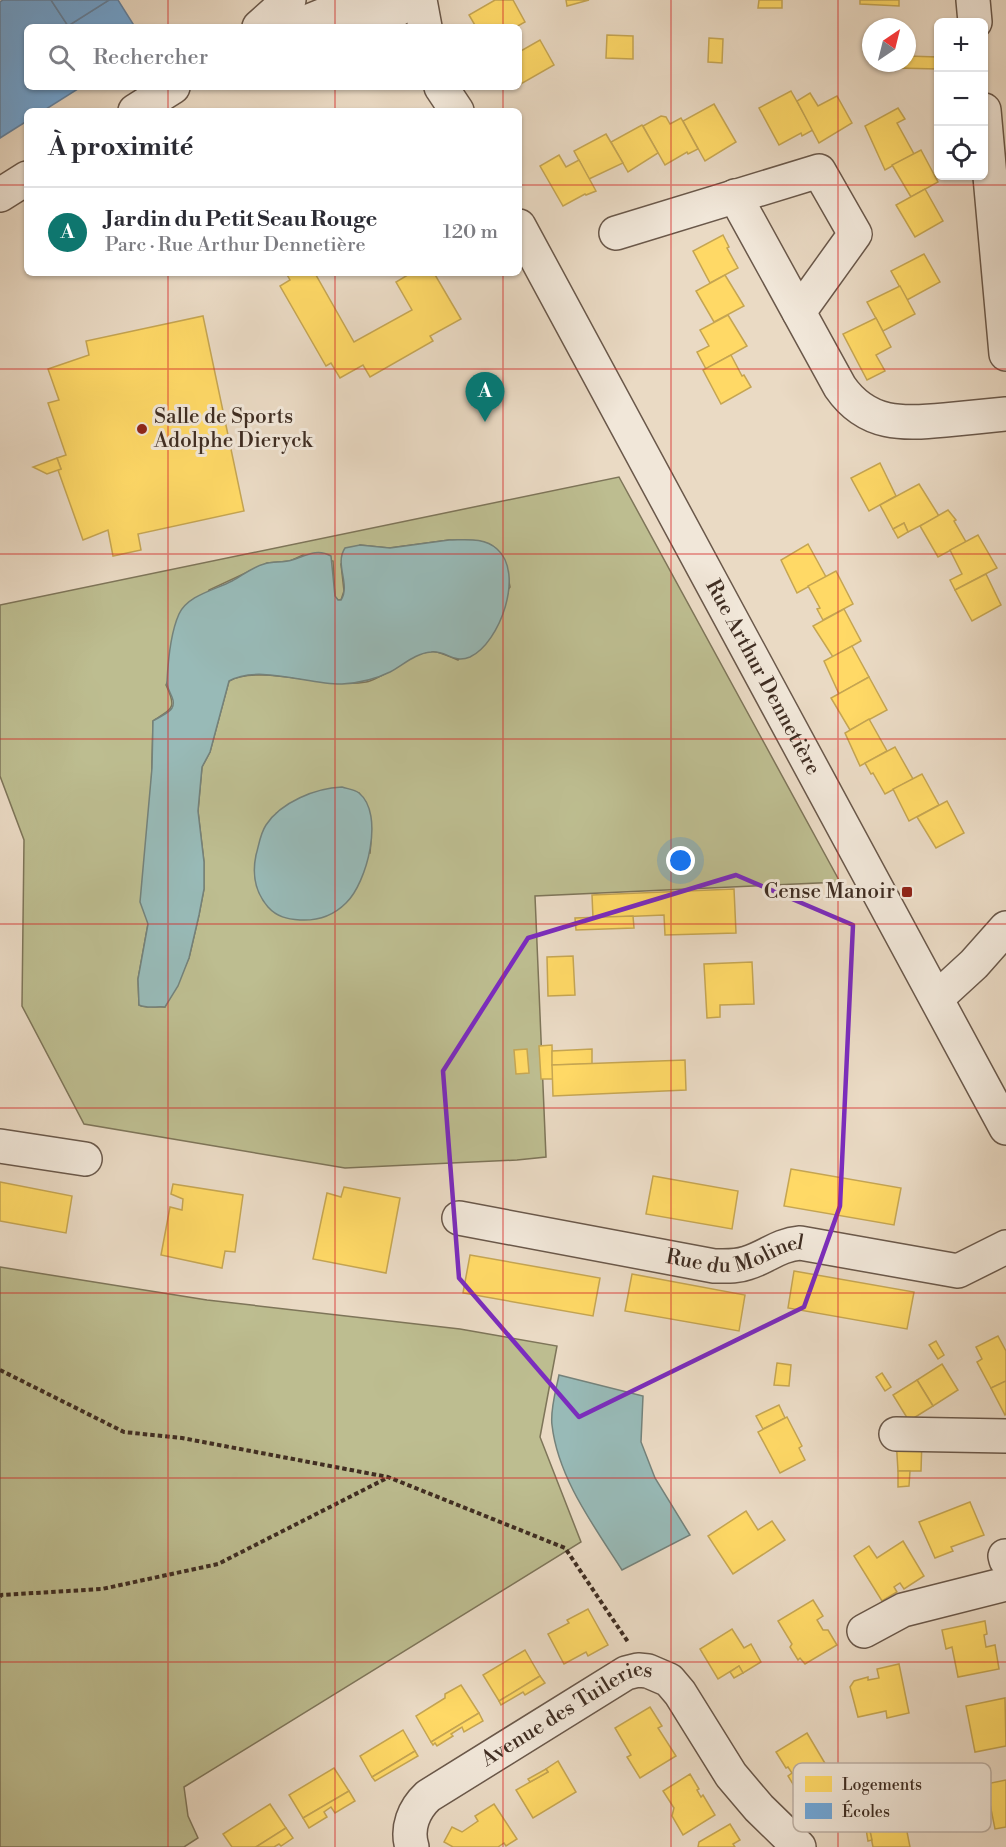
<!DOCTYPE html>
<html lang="fr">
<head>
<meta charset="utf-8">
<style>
  :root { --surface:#fff; --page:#f7f7f7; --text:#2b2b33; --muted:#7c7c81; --line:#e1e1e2; --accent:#0f766e }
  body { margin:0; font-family:"Libre Bodoni",serif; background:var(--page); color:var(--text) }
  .controls { position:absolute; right:18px; top:18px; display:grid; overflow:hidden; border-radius:9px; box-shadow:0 2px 4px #0004 }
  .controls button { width:54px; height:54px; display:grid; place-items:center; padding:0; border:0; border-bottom:2px solid var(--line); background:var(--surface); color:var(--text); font:30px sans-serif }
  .compass { position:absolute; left:862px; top:18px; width:54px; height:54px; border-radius:50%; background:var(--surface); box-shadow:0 2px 4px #0004; rotate:35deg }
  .you { position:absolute; left:681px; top:861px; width:21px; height:21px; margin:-15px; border:4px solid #fff; border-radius:50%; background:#1a73e8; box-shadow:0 0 0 9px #1a73e833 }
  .badge { display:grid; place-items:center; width:39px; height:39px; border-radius:50%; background:var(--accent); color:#fff; font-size:20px; font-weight:700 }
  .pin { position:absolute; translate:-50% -50px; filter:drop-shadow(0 2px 3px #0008) }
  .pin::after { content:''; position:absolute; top:32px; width:21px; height:18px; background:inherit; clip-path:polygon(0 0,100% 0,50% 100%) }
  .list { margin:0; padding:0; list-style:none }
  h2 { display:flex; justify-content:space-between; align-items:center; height:78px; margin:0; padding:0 24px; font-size:26px }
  h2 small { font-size:20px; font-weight:400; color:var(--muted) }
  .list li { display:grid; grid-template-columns:39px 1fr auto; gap:18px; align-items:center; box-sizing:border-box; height:90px; padding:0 24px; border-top:2px solid var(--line) }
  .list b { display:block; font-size:22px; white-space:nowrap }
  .list p { margin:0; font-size:20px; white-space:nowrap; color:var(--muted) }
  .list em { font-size:20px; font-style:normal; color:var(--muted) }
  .icon { flex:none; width:33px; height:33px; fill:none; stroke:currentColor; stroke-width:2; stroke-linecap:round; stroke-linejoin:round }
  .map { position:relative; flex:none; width:1006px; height:1847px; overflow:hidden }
  .search { position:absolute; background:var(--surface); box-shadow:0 2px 4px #0004; left:24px; top:24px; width:498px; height:66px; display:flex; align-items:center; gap:15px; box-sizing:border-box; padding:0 21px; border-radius:9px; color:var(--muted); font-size:22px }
  .panel { position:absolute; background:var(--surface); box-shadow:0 2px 4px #0004; left:24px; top:108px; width:498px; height:168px; border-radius:9px }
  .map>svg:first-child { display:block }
</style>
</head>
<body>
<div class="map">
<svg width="1006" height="1847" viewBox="0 0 1006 1847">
  <rect width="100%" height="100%" fill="#eadac4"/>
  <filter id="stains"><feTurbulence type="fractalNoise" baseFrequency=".00333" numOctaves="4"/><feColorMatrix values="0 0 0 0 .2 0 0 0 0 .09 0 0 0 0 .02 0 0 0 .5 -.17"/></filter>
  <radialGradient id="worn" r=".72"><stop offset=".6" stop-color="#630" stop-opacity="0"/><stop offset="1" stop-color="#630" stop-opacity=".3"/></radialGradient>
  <g fill="#bdbd90" stroke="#7e7559" stroke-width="1.5" fill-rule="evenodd">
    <path d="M619,477l221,405 -305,14 11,261 -29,3 -172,8 -261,-44 -62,-118 2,-166 -24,-64v-171zM449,540c20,0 44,-3 55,19 4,8 4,19 6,28l-52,73c-7,-3 -14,-6 -21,-8 -21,-5 -50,26 -71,30 -38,7 -107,-18 -137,-1l-19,71 -8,15 -4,44 6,51v27l-5,26 -10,43 -24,49c-10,-1 -17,2 -26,-2l-1,-26 10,-55 5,-203c20,-13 24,-13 13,-36l43,-95 58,-27 23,-2 13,-6 30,6 2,36 3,3h3l3,-9 -3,-27 19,-19 29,3zM359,793c15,17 13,39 11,60l-93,-40 29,-17z"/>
    <polygon points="0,1267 207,1300 460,1329 557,1346 540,1437 581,1542 184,1787 188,1816 198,1838 184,1847 0,1847"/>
  </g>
  <g fill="#98bab7" stroke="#74827b" stroke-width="1.5">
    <path d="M449,540c17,0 35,-3 48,9 28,24 3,94 -27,108 -17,7 -24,-7 -39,-5 -15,1 -28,13 -41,20 -16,8 -30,11 -48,12 -32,1 -84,-20 -113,-3l-19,71 -8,15 -4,44 6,51v27l-5,26 -10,43 -11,28 -13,21c-9,-1 -17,2 -26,-2l-1,-26 10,-55 -8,-22 12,-134 1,-47c6,-4 16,-8 19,-13 5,-9 -6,-18 -5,-26 1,-21 3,-48 12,-68 9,-19 36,-24 53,-33 11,-6 21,-14 32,-17 9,-3 19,-1 28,-4 13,-4 25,-12 39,-4l4,40 3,4h3c10,-15 -7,-36 4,-52l15,-3 30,3z"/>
    <path d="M342,787c5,2 12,2 17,6 26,21 8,90 -13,110 -12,12 -28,18 -46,17 -13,-1 -23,-3 -32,-13 -13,-15 -16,-33 -12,-52 3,-10 4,-21 10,-30 15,-23 50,-37 76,-38z"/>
    <path d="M559,1375l84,21 -2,46 14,36 35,57 -68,35c-28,-44 -64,-92 -70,-145 -2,-15 4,-35 7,-50z"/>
  </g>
  <g fill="#ffd966" stroke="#c5a552" stroke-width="1.5">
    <polygon points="495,0 513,0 525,22 516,27 476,27 469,15"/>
    <polygon points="566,0 589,0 567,6"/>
    <polygon points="759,0 782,0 782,8 758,8"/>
    <polygon points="860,0 899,0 899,6 860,4"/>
    <polygon points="607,35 633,36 633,59 606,58"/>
    <polygon points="709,38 723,39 722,63 708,62"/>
    <polygon points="540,40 554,65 519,85 519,52"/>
    <polygon points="907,56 938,57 938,69 897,68 897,63 907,63"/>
    <polygon points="791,91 813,130 802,136 801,133 779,145 759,108"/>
    <polygon points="810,93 818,106 837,96 852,123 819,143 797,101"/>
    <polygon points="714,104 736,142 705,161 683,121"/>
    <polygon points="898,108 905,119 897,123 914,154 885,170 865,126"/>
    <polygon points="661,116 666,117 670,124 681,118 698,149 688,154 687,152 665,165 643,126"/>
    <polygon points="642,125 658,153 628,172 611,142"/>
    <polygon points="606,134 623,163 589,179 574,151"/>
    <polygon points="921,150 938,182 911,197 892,165"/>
    <polygon points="559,155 566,167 579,160 596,191 586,195 585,194 563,206 540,166"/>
    <polygon points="925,189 943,221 915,237 896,205"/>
    <polygon points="723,235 729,247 727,248 738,268 710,283 693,251"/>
    <polygon points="924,254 940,282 907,300 891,271"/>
    <polygon points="286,273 320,273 316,275 354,342 412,310 396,282 411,273 434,273 461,319 430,336 433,341 370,377 363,365 340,378 331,363 326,366 280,286 290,280"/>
    <polygon points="725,275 744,306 714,322 696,291"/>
    <polygon points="900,286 915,314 883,331 867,302"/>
    <polygon points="728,315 747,346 706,369 697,352 709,346 700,330"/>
    <polygon points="203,316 244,511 138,534 141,550 113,556 108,530 83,540 58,470 61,469 57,458 66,455 48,403 59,400 48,369 89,355 86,341"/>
    <polygon points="876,318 891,347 876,355 885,371 867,380 843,334"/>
    <polygon points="731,355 742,376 744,375 751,387 721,404 703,370"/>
    <polygon points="57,458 61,469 47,474 33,467"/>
    <polygon points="880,463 896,496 869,511 851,478"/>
    <polygon points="919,484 939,516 908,532 904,523 893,529 880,505"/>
    <polygon points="948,510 956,520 954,521 966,542 938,557 920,526"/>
    <polygon points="904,523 908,532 898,538 893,529"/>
    <polygon points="978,535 997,568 955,590 950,580 962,574 950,550"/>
    <polygon points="808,544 826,577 797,593 781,560"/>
    <polygon points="836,571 853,604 823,620 817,609 820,608 808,586"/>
    <polygon points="986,574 1001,605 972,621 955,590"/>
    <polygon points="844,609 861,641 833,657 813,626"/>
    <polygon points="852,646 869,677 839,694 824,661"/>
    <polygon points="869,677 887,710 850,730 831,698"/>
    <polygon points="869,719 887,751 860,766 845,733"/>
    <polygon points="895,747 913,779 885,794 873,773 871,774 865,763"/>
    <polygon points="922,774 939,805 909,821 893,789"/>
    <polygon points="947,801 964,833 936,848 917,817"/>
    <polygon points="734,889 736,933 665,935 664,915 593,918 592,895"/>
    <polygon points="633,916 634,928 576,930 575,918"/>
    <polygon points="573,956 575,995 548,996 547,957"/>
    <polygon points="752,962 754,1004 720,1005 720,1017 707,1018 704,964"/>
    <polygon points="552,1045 553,1079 541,1079 539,1046"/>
    <polygon points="527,1049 529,1073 516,1074 514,1050"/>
    <polygon points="592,1049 592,1064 552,1065 552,1051"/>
    <polygon points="685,1060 686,1090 553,1096 552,1065"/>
    <polygon points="791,1169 901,1188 894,1225 784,1206"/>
    <polygon points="653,1176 738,1191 732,1229 646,1214"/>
    <polygon points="0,1182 72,1196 66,1233 0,1221"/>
    <polygon points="173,1184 243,1195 235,1252 225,1251 222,1268 161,1255 170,1207 182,1210 183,1199 171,1194"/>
    <polygon points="344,1187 400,1198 386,1273 313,1259 327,1193 341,1197"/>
    <polygon points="470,1255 600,1278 593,1316 463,1293"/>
    <polygon points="794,1271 914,1292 907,1329 788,1308"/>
    <polygon points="632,1274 745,1295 739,1331 625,1311"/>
    <polygon points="998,1336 1006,1351 1006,1381 991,1388 977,1362 982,1359 976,1347"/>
    <polygon points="936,1341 944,1355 938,1359 929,1345"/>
    <polygon points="777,1363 791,1365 789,1386 774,1385"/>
    <polygon points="942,1364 958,1390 933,1406 917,1380"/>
    <polygon points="882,1373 891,1387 885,1391 876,1377"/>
    <polygon points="917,1380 933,1406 909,1421 893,1395"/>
    <polygon points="1006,1381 1006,1414 1005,1415 991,1388"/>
    <polygon points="779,1405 785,1418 763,1429 756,1416"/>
    <polygon points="787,1417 802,1446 799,1448 805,1460 780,1473 758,1432"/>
    <polygon points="896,1438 922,1439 921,1471 898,1471"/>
    <polygon points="898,1471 910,1471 909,1486 898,1487"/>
    <polygon points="970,1502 984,1535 951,1547 953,1551 935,1558 919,1522"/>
    <polygon points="746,1511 758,1530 772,1521 785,1540 733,1574 708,1536"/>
    <polygon points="903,1541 924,1576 904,1589 900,1583 894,1587 897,1592 882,1601 854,1556 869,1546 877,1558"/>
    <polygon points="813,1600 823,1616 817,1620 823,1630 828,1630 837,1645 805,1664 800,1658 798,1660 790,1647 792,1644 778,1621"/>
    <polygon points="588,1609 608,1645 588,1656 586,1652 564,1664 548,1634 569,1623 567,1620"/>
    <polygon points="985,1621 987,1634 984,1635 986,1647 995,1645 999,1669 958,1677 952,1647 946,1649 942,1630"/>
    <polygon points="732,1629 744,1648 751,1644 761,1662 743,1673 739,1666 718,1679 700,1649"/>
    <polygon points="525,1650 540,1676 499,1701 483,1675"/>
    <polygon points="899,1664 909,1713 887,1718 886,1711 858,1717 850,1687 854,1681 868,1677 868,1680 879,1678 877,1669"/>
    <polygon points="739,1666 743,1673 734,1678 730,1672"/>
    <polygon points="540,1676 545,1683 525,1695 523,1692 501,1705 499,1701"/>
    <polygon points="461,1685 479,1713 431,1742 416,1716 445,1698 445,1694"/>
    <polygon points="1005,1698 1006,1746 975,1752 966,1706"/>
    <polygon points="650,1707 662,1726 658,1728 676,1756 640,1778 627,1757 631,1755 615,1728"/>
    <polygon points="479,1713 483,1721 464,1732 462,1727 451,1734 453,1736 437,1746 435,1743 433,1745 431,1742"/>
    <polygon points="403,1730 415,1751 372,1777 360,1756"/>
    <polygon points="807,1733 829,1770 796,1789 788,1776 792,1773 788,1767 786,1768 776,1752"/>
    <polygon points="415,1751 418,1756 375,1781 372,1777"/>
    <polygon points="558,1761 576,1792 533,1818 516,1790 548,1772 546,1769"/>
    <polygon points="334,1768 349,1791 303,1818 289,1795"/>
    <polygon points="546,1769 548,1772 530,1782 528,1779"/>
    <polygon points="690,1774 699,1789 697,1790 701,1797 703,1795 715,1815 683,1835 672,1816 674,1808 663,1791"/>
    <polygon points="1006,1780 1006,1827 995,1829 986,1784"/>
    <polygon points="889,1787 892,1802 901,1801 910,1847 873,1847 868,1822 865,1823 859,1793"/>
    <polygon points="349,1791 355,1801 335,1813 331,1807 324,1812 327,1817 309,1828 303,1818"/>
    <polygon points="270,1804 286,1828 256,1847 232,1847 223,1834"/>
    <polygon points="494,1804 517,1839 506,1846 504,1843 498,1847 453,1847 444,1842 452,1827 462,1832 478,1821 475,1816"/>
    <polygon points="868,1822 872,1840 868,1841 865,1823"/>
    <polygon points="730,1824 740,1840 733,1844 735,1847 698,1847 699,1842"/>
    <polygon points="286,1828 293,1838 281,1846 279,1844 274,1847 256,1847"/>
  </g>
  <g fill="#6fa8dc" stroke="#6183a4" stroke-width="1.5">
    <polygon points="3,0 51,0 68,26 109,0 118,0 135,27 27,27 27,87 81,87 43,111 27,111 27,121 0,138 0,2"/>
    <polygon points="51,0 109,0 68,26"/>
  </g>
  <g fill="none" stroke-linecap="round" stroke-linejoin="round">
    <g stroke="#6a584a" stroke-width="36">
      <g id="minor">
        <path d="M336,0c21,21 52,21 74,0"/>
        <polyline points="420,0 425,27"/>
        <polyline points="973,0 975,22"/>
        <polyline points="259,27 289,0"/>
        <polyline points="294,27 324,15 350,11"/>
        <polyline points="441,87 457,111"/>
        <polyline points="984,110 1006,354"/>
        <polyline points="135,111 173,87"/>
        <polyline points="0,195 27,178"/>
        <path d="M735,196l105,191c27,39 63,37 105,33 20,-2 41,-4 61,-6"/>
        <path id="s1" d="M519,226l487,902"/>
        <polyline points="616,233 819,171 855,234 799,312"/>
        <polyline points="937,998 974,964 1006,928"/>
        <polyline points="0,1146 85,1159"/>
        <path id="s2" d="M459,1218l255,48c12,0 22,1 33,-3 20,-6 31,-18 53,-20l158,28 48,-24"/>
        <polyline points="896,1434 1006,1436"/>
        <polyline points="1005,1556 1006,1560"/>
        <polyline points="864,1631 903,1610 1006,1584"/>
        <path id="s3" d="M412,1847c-6,-19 2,-38 16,-51l198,-123 12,-3 10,1 21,9 11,13 51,82 28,33 40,39"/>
      </g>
    </g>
    <g stroke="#3f2d22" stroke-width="4" stroke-dasharray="4.5 3" stroke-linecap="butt">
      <polyline points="0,1370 124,1432 182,1438 388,1477 565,1548 628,1642"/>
      <polyline points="0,1597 1,1595 102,1589 218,1564 387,1478"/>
    </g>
    <use href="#minor" stroke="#f1e7d9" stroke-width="33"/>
  </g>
  <path fill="none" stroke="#7b2cbf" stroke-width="4.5" stroke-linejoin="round" d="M736,875l117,50 -13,281 -36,101 -225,110 -120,-139 -16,-207 85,-133z"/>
  <path fill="none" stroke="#d62828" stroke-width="1.5" stroke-opacity="0.55" d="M168,0v27M335,0v27M503,0v27M671,0v1847M838,0v1847M168,87v24M335,87v24M503,87v24M0,185h27M519,185h487M168,273v1574M335,273v1574M503,273v1574M0,369h1006M0,554h1006M0,739h1006M0,924h1006M0,1108h1006M0,1293h1006M0,1478h1006M0,1662h1006"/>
  <g fill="#8f2418" stroke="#f1e7d9" stroke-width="2">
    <circle cx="142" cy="429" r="6"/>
    <rect x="901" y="886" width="12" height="12" rx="3"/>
  </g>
  <g text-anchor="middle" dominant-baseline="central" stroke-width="6" stroke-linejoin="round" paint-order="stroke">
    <g font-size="21" fill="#3f2d22" stroke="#f1e7d9" text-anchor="start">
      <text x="154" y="417">Salle de Sports<tspan x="154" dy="24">Adolphe Dieryck</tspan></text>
      <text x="895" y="892" text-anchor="end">Cense Manoir</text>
    </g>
    <g font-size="21" fill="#3f2d22" stroke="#f1e7d9">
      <text stroke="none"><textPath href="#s1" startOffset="513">Rue Arthur Dennetière</textPath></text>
      <text stroke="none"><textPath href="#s2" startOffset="282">Rue du Molinel</textPath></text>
      <text stroke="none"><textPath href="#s3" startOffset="219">Avenue des Tuileries</textPath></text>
    </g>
  </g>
  <rect x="793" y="1763" width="198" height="69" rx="9" fill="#f1e7d9" stroke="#bcafa2" stroke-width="1.5"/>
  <rect x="805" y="1776" width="27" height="16" fill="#ffd966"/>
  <rect x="805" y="1803" width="27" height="16" fill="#6fa8dc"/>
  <g font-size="16" fill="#3f2d22">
    <text x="842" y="1790">Logements</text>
    <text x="842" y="1817">Écoles</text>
  </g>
  <rect width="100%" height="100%" filter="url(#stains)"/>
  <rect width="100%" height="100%" fill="url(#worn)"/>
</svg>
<div class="controls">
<button>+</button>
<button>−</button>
<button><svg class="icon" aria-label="locate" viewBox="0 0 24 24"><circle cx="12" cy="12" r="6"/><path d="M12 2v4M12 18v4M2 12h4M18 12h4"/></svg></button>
</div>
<svg class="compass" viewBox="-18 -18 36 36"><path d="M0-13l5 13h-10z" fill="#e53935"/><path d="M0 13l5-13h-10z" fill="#7c7c81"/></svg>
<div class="you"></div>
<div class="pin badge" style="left:485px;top:422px">A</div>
<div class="search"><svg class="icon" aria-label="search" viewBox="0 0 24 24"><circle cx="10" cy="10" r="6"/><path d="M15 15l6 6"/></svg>Rechercher</div>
<section class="panel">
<h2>À proximité<small></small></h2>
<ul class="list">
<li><span class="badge">A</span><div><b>Jardin du Petit Seau Rouge</b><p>Parc · Rue Arthur Dennetière</p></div><em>120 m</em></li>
</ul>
</section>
</div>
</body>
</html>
